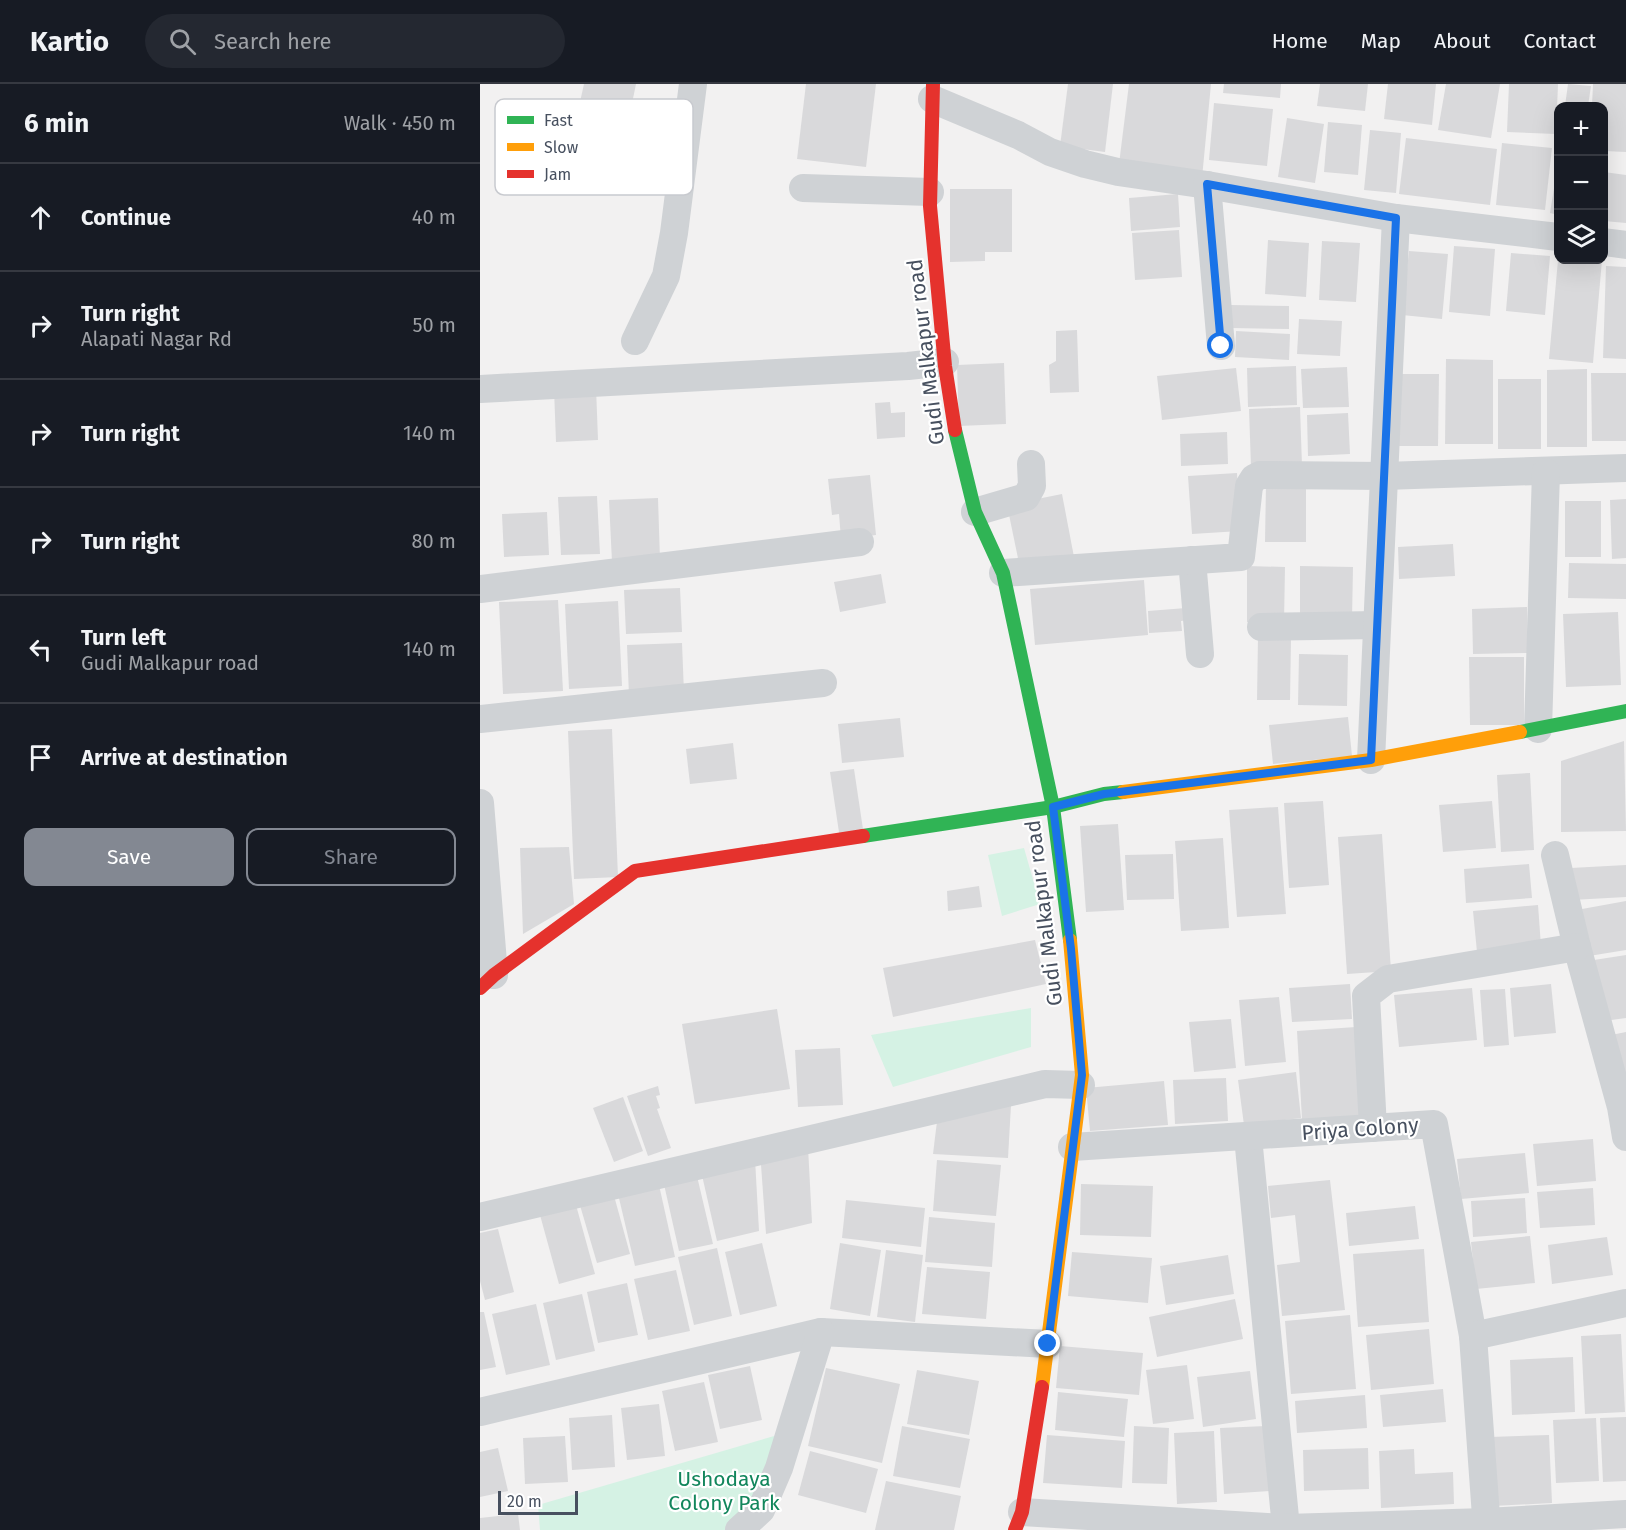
<!DOCTYPE html>
<html lang="en">
<head>
<meta charset="utf-8">
<style>
  :root { --surface:#171b24; --page:#242831; --text:#f1f3f6; --muted:#9ea1a6; --line:#363941; --accent:#838892 }
  body { margin:0; font-family:"Fira Sans",sans-serif; background:var(--page); color:var(--text) }
  .controls { position:absolute; right:18px; top:18px; display:grid; overflow:hidden; border-radius:12px; box-shadow:0 6px 24px #0002 }
  .controls button { width:54px; height:54px; display:grid; place-items:center; padding:0; border:0; border-bottom:2px solid var(--line); background:var(--surface); color:var(--text); font:30px sans-serif }
  .scale { position:absolute; left:18px; bottom:15px; width:80px; box-sizing:border-box; padding-left:6px; border:3px solid #47505f; border-top:0; font-size:16px; line-height:21px; white-space:nowrap; color:#47505f; -webkit-text-stroke:4px #fff; paint-order:stroke }
  .stop { position:absolute; width:18px; height:18px; margin:-14px; border:4px solid #1a73e8; border-radius:50%; background:#fff }
  .stop.end { background:#1a73e8; border-color:#fff; box-shadow:0 2px 6px #0008 }
  .list { margin:0; padding:0; list-style:none }
  h2 { display:flex; justify-content:space-between; align-items:center; height:78px; margin:0; padding:0 24px; font-size:26px }
  h2 small { font-size:20px; font-weight:400; color:var(--muted) }
  .list li { display:grid; grid-template-columns:39px 1fr auto; gap:18px; align-items:center; box-sizing:border-box; height:108px; padding:0 24px; border-top:2px solid var(--line) }
  .list b { display:block; font-size:22px; white-space:nowrap }
  .list p { margin:0; font-size:20px; white-space:nowrap; color:var(--muted) }
  .list em { font-size:20px; font-style:normal; color:var(--muted) }
  .actions { display:flex; gap:12px; padding:18px 24px }
  .actions a { flex:1; padding:14px 0; border:2px solid var(--accent); border-radius:12px; text-align:center; font-size:21px; color:var(--accent) }
  .actions .main { background:var(--accent); color:#fff }
  .icon { flex:none; width:33px; height:33px; fill:none; stroke:currentColor; stroke-width:2; stroke-linecap:round; stroke-linejoin:round }
  .map { position:relative; flex:none; width:1146px; height:1446px; overflow:hidden }
  header { display:flex; align-items:center; gap:36px; box-sizing:border-box; height:84px; padding:0 30px; background:var(--surface); border-bottom:2px solid var(--line) }
  header strong { font-size:28px }
  nav { display:flex; gap:33px; margin-inline-start:auto; font-size:21px }
  .search { width:420px; height:54px; background:var(--page); display:flex; align-items:center; gap:15px; box-sizing:border-box; padding:0 21px; border-radius:33px; color:var(--muted); font-size:22px }
  main { display:flex }
  aside { flex:1; background:var(--surface) }
  .map>svg:first-child { display:block }
</style>
</head>
<body>
<header>
<strong>Kartio</strong>
<div class="search"><svg class="icon" aria-label="search" viewBox="0 0 24 24"><circle cx="10" cy="10" r="6"/><path d="M15 15l6 6"/></svg>Search here</div>
<nav><a>Home</a><a>Map</a><a>About</a><a>Contact</a></nav>
</header>
<main>
<aside>
<h2>6 min<small>Walk · 450 m</small></h2>
<ul class="list">
<li><svg class="icon" aria-label="ahead" viewBox="0 0 24 24"><path d="M12 20V5M6 11l6-6 6 6"/></svg><div><b>Continue</b></div><em>40 m</em></li>
<li><svg class="icon" aria-label="right" viewBox="0 0 24 24"><path d="M7 20v-9h11M14 6l5 5-5 5"/></svg><div><b>Turn right</b><p>Alapati Nagar Rd</p></div><em>50 m</em></li>
<li><svg class="icon" aria-label="right" viewBox="0 0 24 24"><path d="M7 20v-9h11M14 6l5 5-5 5"/></svg><div><b>Turn right</b></div><em>140 m</em></li>
<li><svg class="icon" aria-label="right" viewBox="0 0 24 24"><path d="M7 20v-9h11M14 6l5 5-5 5"/></svg><div><b>Turn right</b></div><em>80 m</em></li>
<li><svg class="icon" aria-label="left" viewBox="0 0 24 24"><path d="M17 20v-9H6M10 6l-5 5 5 5"/></svg><div><b>Turn left</b><p>Gudi Malkapur road</p></div><em>140 m</em></li>
<li><svg class="icon" aria-label="arrive" viewBox="0 0 24 24"><path d="M6 21V4h12l-3 4 3 4H6"/></svg><div><b>Arrive at destination</b></div></li>
</ul>
<div class="actions"><a class="main">Save</a><a>Share</a></div>
</aside>
<div class="map">
<svg width="1146" height="1446" viewBox="0 0 1146 1446">
  <rect width="100%" height="100%" fill="#f2f1f1"/>
  <g fill="#d5f2e4">
    <polygon points="544,764 560,820 522,832 508,771"/>
    <polygon points="551,924 551,963 413,1003 391,951"/>
    <polygon points="308,1348 257,1446 60,1446 58,1421"/>
  </g>
  <g fill="#d9d9db">
    <polygon points="104,0 156,0 137,92 86,81"/>
    <polygon points="326,0 396,0 386,83 317,75"/>
    <polygon points="588,0 633,0 625,68 580,62"/>
    <polygon points="649,0 731,0 722,94 638,88"/>
    <polygon points="744,0 801,0 800,14 743,9"/>
    <polygon points="840,0 888,0 885,27 837,22"/>
    <polygon points="908,0 956,0 952,41 904,35"/>
    <polygon points="966,0 1020,0 1011,54 958,46"/>
    <polygon points="1029,0 1078,0 1076,50 1027,48"/>
    <polygon points="1088,0 1111,2 1108,22 1085,22"/>
    <polygon points="1113,0 1146,0 1146,68 1124,67 1124,22 1112,22"/>
    <polygon points="734,19 793,25 787,82 729,76"/>
    <polygon points="807,34 844,40 835,99 798,93"/>
    <polygon points="848,38 882,41 878,91 844,88"/>
    <polygon points="890,46 921,49 916,109 884,106"/>
    <polygon points="926,54 1017,65 1010,121 919,110"/>
    <polygon points="1022,59 1072,64 1065,126 1016,121"/>
    <polygon points="1077,85 1078,85 1078,131 1070,129"/>
    <polygon points="1124,88 1146,91 1146,139 1124,137"/>
    <polygon points="470,105 532,105 532,168 505,168 505,177 470,178"/>
    <polygon points="698,110 700,143 651,147 649,114"/>
    <polygon points="699,146 702,193 655,196 652,149"/>
    <polygon points="788,156 829,159 826,213 785,210"/>
    <polygon points="842,157 880,159 876,218 839,216"/>
    <polygon points="974,162 1015,165 1010,232 969,228"/>
    <polygon points="929,167 968,170 962,235 922,231"/>
    <polygon points="1031,169 1070,172 1065,231 1026,227"/>
    <polygon points="1078,176 1122,176 1113,279 1069,275"/>
    <polygon points="1126,182 1146,183 1146,275 1123,274"/>
    <polygon points="751,221 809,222 809,245 751,244"/>
    <polygon points="819,235 862,237 860,272 817,270"/>
    <polygon points="597,246 599,308 570,309 569,281 576,277 576,247"/>
    <polygon points="756,247 810,250 809,276 755,273"/>
    <polygon points="966,275 1013,276 1013,360 965,360"/>
    <polygon points="524,279 526,340 479,342 477,281"/>
    <polygon points="816,282 817,321 768,323 767,284"/>
    <polygon points="867,283 869,323 823,324 821,285"/>
    <polygon points="756,284 761,327 682,336 677,292"/>
    <polygon points="1107,285 1107,363 1067,363 1067,286"/>
    <polygon points="1111,289 1146,289 1146,357 1112,357"/>
    <polygon points="919,290 959,290 958,362 919,362"/>
    <rect x="1018" y="295" width="43" height="70"/>
    <polygon points="116,303 118,356 76,358 74,305"/>
    <polygon points="410,318 411,329 425,328 425,353 397,355 395,319"/>
    <polygon points="820,323 822,382 771,383 769,325"/>
    <polygon points="868,329 870,370 828,372 827,331"/>
    <polygon points="747,348 748,380 701,382 700,350"/>
    <polygon points="757,389 760,447 712,450 708,392"/>
    <polygon points="390,391 396,451 361,455 359,430 352,431 348,395"/>
    <polygon points="786,400 826,401 826,458 785,458"/>
    <polygon points="582,410 594,473 540,484 527,421"/>
    <polygon points="117,412 120,470 81,471 78,413"/>
    <polygon points="178,414 180,476 132,478 129,416"/>
    <polygon points="1146,415 1146,474 1132,475 1130,416"/>
    <rect x="1085" y="417" width="36" height="56"/>
    <polygon points="67,428 69,471 24,473 22,430"/>
    <polygon points="973,460 975,492 919,495 918,463"/>
    <polygon points="1089,479 1146,480 1146,515 1088,514"/>
    <polygon points="767,482 805,483 804,538 767,538"/>
    <polygon points="820,482 873,483 872,535 820,535"/>
    <polygon points="401,490 406,519 360,528 354,498"/>
    <polygon points="664,496 668,551 555,561 550,505"/>
    <polygon points="200,504 202,548 146,550 144,506"/>
    <polygon points="78,516 83,607 23,610 19,518"/>
    <polygon points="138,517 142,602 89,605 85,520"/>
    <polygon points="1047,523 1048,569 993,570 992,525"/>
    <polygon points="706,524 708,536 701,537 702,547 669,549 668,527"/>
    <polygon points="1138,528 1141,601 1086,603 1083,530"/>
    <polygon points="778,553 811,554 810,616 777,616"/>
    <polygon points="202,559 204,609 149,612 147,561"/>
    <polygon points="819,570 868,571 867,622 818,621"/>
    <polygon points="989,573 1044,573 1044,641 990,641"/>
    <polygon points="868,633 872,672 793,680 789,641"/>
    <polygon points="420,634 424,673 362,679 358,640"/>
    <polygon points="132,645 138,793 94,795 88,647"/>
    <polygon points="1144,657 1146,747 1081,748 1081,677"/>
    <polygon points="253,659 257,695 210,700 206,665"/>
    <polygon points="374,685 384,752 360,755 350,688"/>
    <polygon points="1050,689 1054,766 1021,768 1017,691"/>
    <polygon points="843,717 849,801 809,804 804,719"/>
    <polygon points="1012,717 1016,764 963,768 959,721"/>
    <polygon points="798,723 806,830 757,833 749,726"/>
    <polygon points="638,740 644,826 606,828 600,742"/>
    <polygon points="902,750 911,887 867,890 858,753"/>
    <polygon points="743,754 749,844 701,847 695,757"/>
    <polygon points="89,763 94,820 43,850 40,764"/>
    <polygon points="693,770 694,815 647,816 645,771"/>
    <polygon points="1049,780 1052,814 986,819 984,785"/>
    <polygon points="1146,781 1146,813 1092,816 1091,784"/>
    <polygon points="499,802 502,823 468,827 467,807"/>
    <polygon points="1146,817 1146,866 1109,872 1102,825"/>
    <polygon points="1058,821 1061,862 997,868 993,827"/>
    <polygon points="555,856 566,900 413,933 403,884"/>
    <polygon points="1146,871 1146,934 1124,937 1114,876"/>
    <polygon points="870,900 872,935 812,938 809,904"/>
    <polygon points="1071,900 1076,949 1034,953 1030,904"/>
    <polygon points="992,904 997,956 919,963 914,911"/>
    <polygon points="1025,905 1029,961 1004,963 1000,906"/>
    <polygon points="799,913 806,978 765,982 759,916"/>
    <polygon points="297,925 310,1005 215,1020 202,940"/>
    <polygon points="751,935 756,984 714,988 709,938"/>
    <polygon points="876,943 881,1032 822,1035 817,947"/>
    <polygon points="1146,948 1146,995 1131,951"/>
    <polygon points="360,964 363,1021 318,1023 315,966"/>
    <polygon points="816,988 821,1034 764,1041 758,996"/>
    <polygon points="746,994 748,1037 695,1040 693,996"/>
    <polygon points="684,997 688,1041 610,1047 606,1004"/>
    <polygon points="178,1002 180,1011 176,1012 180,1024 177,1025 191,1064 168,1072 147,1012"/>
    <polygon points="143,1013 163,1067 134,1078 113,1024"/>
    <polygon points="531,1021 528,1074 453,1070 458,1029"/>
    <polygon points="1113,1055 1116,1097 1057,1102 1053,1060"/>
    <polygon points="328,1063 332,1139 286,1150 280,1067"/>
    <polygon points="1045,1069 1049,1109 981,1115 977,1075"/>
    <polygon points="275,1075 279,1147 237,1157 221,1087"/>
    <polygon points="457,1076 521,1081 516,1132 453,1127"/>
    <polygon points="216,1088 233,1160 199,1167 183,1096"/>
    <polygon points="850,1096 865,1226 802,1232 797,1181 820,1178 815,1131 791,1134 788,1102"/>
    <polygon points="601,1100 673,1102 671,1153 600,1151"/>
    <polygon points="179,1101 195,1173 155,1182 138,1110"/>
    <polygon points="1113,1104 1115,1141 1060,1144 1057,1108"/>
    <polygon points="133,1108 150,1170 117,1179 99,1118"/>
    <polygon points="1045,1114 1047,1149 993,1153 991,1117"/>
    <polygon points="366,1116 445,1124 441,1163 362,1154"/>
    <polygon points="96,1121 115,1190 79,1200 60,1131"/>
    <polygon points="935,1122 939,1155 869,1162 866,1129"/>
    <polygon points="449,1133 515,1139 512,1183 445,1178"/>
    <polygon points="18,1145 34,1208 5,1216 0,1197 0,1149"/>
    <polygon points="1050,1152 1055,1199 996,1205 991,1158"/>
    <polygon points="1127,1153 1133,1191 1072,1200 1068,1161"/>
    <polygon points="282,1159 297,1222 260,1231 245,1168"/>
    <polygon points="360,1159 401,1166 390,1232 350,1225"/>
    <polygon points="237,1164 252,1232 214,1241 198,1173"/>
    <polygon points="944,1165 949,1238 878,1243 873,1170"/>
    <polygon points="406,1166 443,1171 435,1238 397,1233"/>
    <polygon points="592,1168 672,1174 668,1219 588,1212"/>
    <polygon points="748,1171 754,1210 686,1221 680,1182"/>
    <polygon points="447,1183 510,1188 506,1235 442,1230"/>
    <polygon points="196,1186 210,1247 168,1256 154,1195"/>
    <polygon points="147,1199 158,1251 118,1259 107,1208"/>
    <polygon points="102,1210 115,1267 76,1276 63,1219"/>
    <polygon points="755,1215 763,1255 677,1273 669,1233"/>
    <polygon points="56,1220 70,1281 26,1291 12,1230"/>
    <polygon points="0,1228 4,1228 16,1283 0,1286"/>
    <polygon points="870,1231 876,1305 811,1310 805,1237"/>
    <polygon points="949,1245 954,1300 891,1306 886,1251"/>
    <polygon points="1141,1250 1145,1328 1105,1330 1101,1252"/>
    <polygon points="580,1262 663,1269 659,1311 576,1304"/>
    <polygon points="1093,1273 1095,1328 1032,1331 1030,1276"/>
    <polygon points="707,1281 714,1335 673,1340 666,1286"/>
    <polygon points="270,1282 282,1336 240,1345 228,1291"/>
    <polygon points="346,1284 420,1300 402,1379 328,1362"/>
    <polygon points="437,1286 499,1297 489,1351 427,1340"/>
    <polygon points="770,1287 776,1335 723,1343 717,1293"/>
    <polygon points="224,1298 238,1358 195,1367 182,1307"/>
    <polygon points="963,1305 966,1338 903,1343 900,1311"/>
    <polygon points="578,1308 648,1315 644,1353 575,1346"/>
    <polygon points="885,1311 887,1344 817,1349 815,1317"/>
    <polygon points="179,1320 185,1372 147,1376 141,1324"/>
    <polygon points="132,1331 135,1383 92,1386 89,1334"/>
    <polygon points="1146,1333 1146,1397 1123,1398 1120,1334"/>
    <polygon points="1116,1334 1119,1397 1076,1399 1073,1336"/>
    <polygon points="422,1342 490,1355 480,1404 413,1392"/>
    <polygon points="654,1342 689,1344 687,1400 652,1399"/>
    <polygon points="786,1342 790,1407 744,1410 740,1344"/>
    <polygon points="734,1347 737,1418 697,1420 694,1349"/>
    <polygon points="567,1351 645,1357 642,1404 563,1399"/>
    <polygon points="1069,1351 1072,1419 1013,1422 1010,1353"/>
    <polygon points="85,1352 88,1398 45,1400 43,1354"/>
    <polygon points="18,1364 28,1407 0,1413 0,1368"/>
    <polygon points="888,1364 889,1405 824,1407 823,1366"/>
    <polygon points="934,1365 935,1390 973,1388 974,1420 901,1424 899,1367"/>
    <polygon points="330,1367 398,1385 386,1429 318,1411"/>
    <polygon points="406,1397 481,1412 474,1446 395,1446"/>
    <polygon points="38,1430 40,1446 0,1446 0,1434"/>
  </g>
  <g fill="none" stroke-linecap="round" stroke-linejoin="round">
    <g stroke="#cfd2d5" stroke-width="28">
      <polyline points="452,15 538,51 570,68 605,80 638,88 727,101 916,134 1078,153"/>
      <polyline points="727,101 741,262"/>
      <polyline points="323,104 450,108"/>
      <polyline points="1124,158 1146,161"/>
      <polyline points="155,257 186,192 194,149 213,0"/>
      <polyline points="0,305 428,282 465,278"/>
      <polyline points="495,428 546,413 552,402 551,380"/>
      <polyline points="712,476 720,570"/>
      <polyline points="523,489 761,473 769,402 774,394 780,391 904,392 1146,384"/>
      <polyline points="0,505 380,458"/>
      <polyline points="781,543 897,541"/>
      <polyline points="0,635 343,599"/>
      <polyline points="1058,645 1066,388"/>
      <polyline points="891,676 916,134"/>
      <polyline points="0,719 14,891"/>
      <polyline points="1075,771 1097,863 1141,1023 1146,1053"/>
      <polyline points="893,1044 886,912 908,895 1097,863"/>
      <polyline points="768,1053 806,1444"/>
      <polyline points="592,1063 954,1040 993,1252 1007,1446"/>
      <polyline points="0,1133 565,1000 601,1001"/>
      <polyline points="993,1252 1146,1219"/>
      <polyline points="0,1328 341,1248 568,1260"/>
      <polyline points="542,1428 806,1444 1006,1438 1146,1430"/>
      <polyline points="259,1446 281,1426 299,1384 341,1248"/>
    </g>
    <g stroke="#30b455" stroke-width="14">
      <polyline points="475,346 495,428 523,489 573,723 590,856"/>
      <polyline points="1040,648 1146,627"/>
      <polyline points="383,752 573,723 624,710 643,708"/>
    </g>
    <g stroke="#ff9f0a" stroke-width="14">
      <polyline points="643,708 891,676 1040,648"/>
      <polyline points="562,1303 602,991 590,856"/>
    </g>
    <g stroke="#e5322d" stroke-width="14">
      <polyline points="453,0 450,122 465,282 475,346"/>
      <polyline points="0,904 14,891 155,787 383,752"/>
      <polyline points="535,1446 542,1428 562,1303"/>
    </g>
  </g>
  <g fill="none" stroke-linecap="round" stroke-linejoin="round">
    <polyline stroke="#1a73e8" stroke-width="8" points="568,1260 602,991 591,865 573,723 624,710 891,676 916,134 727,100 741,262"/>
  </g>
  <g text-anchor="middle" dominant-baseline="central" stroke-width="4.5" stroke-linejoin="round" paint-order="stroke">
    <g font-size="21" fill="#47505f" stroke="#fff">
      <text transform="translate(446 268) rotate(-97)">Gudi Malkapur road</text>
      <text transform="translate(564 829) rotate(-97)">Gudi Malkapur road</text>
      <text transform="translate(880 1045) rotate(-4)">Priya Colony</text>
    </g>
    <g font-size="21" fill="#12865c" stroke="#fff">
      <text x="244" y="1395">Ushodaya<tspan x="244" dy="24">Colony Park</tspan></text>
    </g>
  </g>
  <rect x="15" y="15" width="198" height="96" rx="9" fill="#fff" stroke="#c8cacf" stroke-width="1.5"/>
  <rect x="27" y="32" width="27" height="8" fill="#30b455"/>
  <rect x="27" y="59" width="27" height="8" fill="#ff9f0a"/>
  <rect x="27" y="86" width="27" height="8" fill="#e5322d"/>
  <g font-size="16" fill="#47505f">
    <text x="64" y="42">Fast</text>
    <text x="64" y="69">Slow</text>
    <text x="64" y="96">Jam</text>
  </g>
</svg>
<div class="controls">
<button>+</button>
<button>−</button>
<button><svg class="icon" aria-label="layers" viewBox="0 0 24 24"><path d="M12 4l9 5-9 5-9-5zM3 14l9 5 9-5"/></svg></button>
</div>
<div class="scale">20 m</div>
<div class="stop" style="left:741px;top:262px"></div>
<div class="stop end" style="left:568px;top:1260px"></div>
</div>
</main>
</body>
</html>
